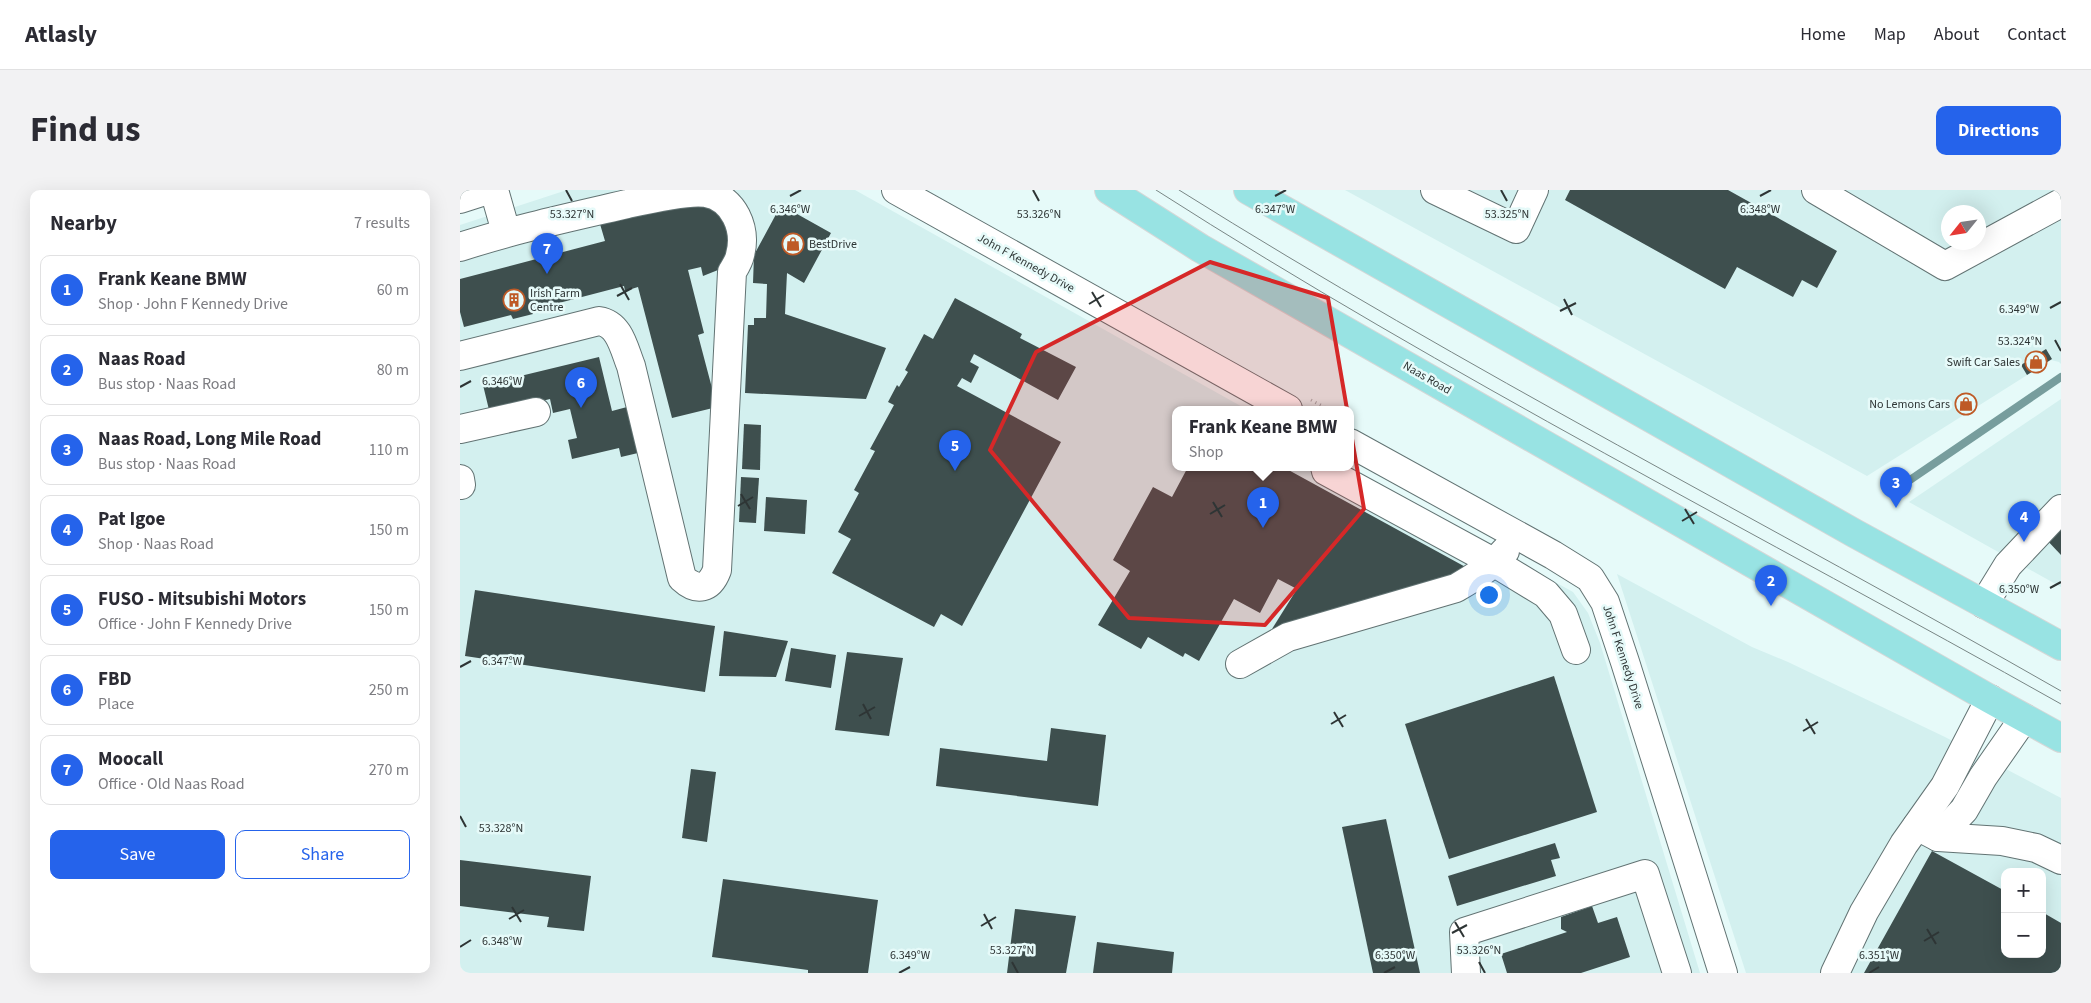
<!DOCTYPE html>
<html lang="en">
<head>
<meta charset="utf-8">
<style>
  :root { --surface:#fff; --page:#f2f2f3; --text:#2b2b33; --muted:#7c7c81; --line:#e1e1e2; --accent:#2563eb }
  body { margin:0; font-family:"Source Sans 3",sans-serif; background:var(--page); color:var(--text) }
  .controls { position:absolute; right:15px; bottom:15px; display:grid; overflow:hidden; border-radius:10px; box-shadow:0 5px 20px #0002 }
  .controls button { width:45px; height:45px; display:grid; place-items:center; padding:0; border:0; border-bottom:1px solid var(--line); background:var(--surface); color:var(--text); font:25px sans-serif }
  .compass { position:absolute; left:1481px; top:15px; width:45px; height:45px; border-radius:50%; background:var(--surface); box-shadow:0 5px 20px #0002; rotate:240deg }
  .you { position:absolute; left:1028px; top:404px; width:18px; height:18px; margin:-12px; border:4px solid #fff; border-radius:50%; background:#1a73e8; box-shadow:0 0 0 8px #1a73e833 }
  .badge { display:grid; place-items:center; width:32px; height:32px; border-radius:50%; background:var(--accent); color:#fff; font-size:16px; font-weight:700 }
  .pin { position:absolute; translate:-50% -41px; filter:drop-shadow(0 1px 2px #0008) }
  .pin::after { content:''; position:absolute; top:26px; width:18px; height:15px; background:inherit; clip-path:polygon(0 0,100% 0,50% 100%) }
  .popup { position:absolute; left:712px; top:216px; width:182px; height:65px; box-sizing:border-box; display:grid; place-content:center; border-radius:10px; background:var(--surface); filter:drop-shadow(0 1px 4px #0005); font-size:16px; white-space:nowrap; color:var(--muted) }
  .popup b { font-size:19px; color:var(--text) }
  .popup::after { content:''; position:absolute; left:50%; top:100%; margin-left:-10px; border:10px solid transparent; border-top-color:var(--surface) }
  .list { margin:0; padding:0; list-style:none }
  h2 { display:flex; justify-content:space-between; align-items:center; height:65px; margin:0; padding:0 20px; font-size:21px }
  h2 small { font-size:16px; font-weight:400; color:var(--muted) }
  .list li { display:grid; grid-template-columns:32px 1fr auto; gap:15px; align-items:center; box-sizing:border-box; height:70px; margin:0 10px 10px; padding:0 10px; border:1px solid var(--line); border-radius:10px }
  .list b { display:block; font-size:19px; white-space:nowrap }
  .list p { margin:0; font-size:16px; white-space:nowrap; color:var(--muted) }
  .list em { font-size:16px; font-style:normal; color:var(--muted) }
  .actions { display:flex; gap:10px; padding:15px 20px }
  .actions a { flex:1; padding:11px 0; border:1px solid var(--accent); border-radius:10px; text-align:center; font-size:18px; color:var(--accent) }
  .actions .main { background:var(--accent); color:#fff }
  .map { position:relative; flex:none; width:1601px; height:783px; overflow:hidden; border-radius:10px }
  header { display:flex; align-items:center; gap:30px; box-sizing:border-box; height:70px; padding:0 25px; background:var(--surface); border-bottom:1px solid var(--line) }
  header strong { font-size:24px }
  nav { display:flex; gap:28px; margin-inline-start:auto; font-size:18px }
  .intro { display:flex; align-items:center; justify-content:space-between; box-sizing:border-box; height:120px; padding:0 30px }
  h1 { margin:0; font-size:35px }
  .button { padding:12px 22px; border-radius:10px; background:var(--accent); color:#fff; font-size:18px; font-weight:700 }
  main { display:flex; gap:30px; padding:0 30px }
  aside { flex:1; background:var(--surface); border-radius:10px; box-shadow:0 5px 20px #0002 }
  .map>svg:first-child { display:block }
</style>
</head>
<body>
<header>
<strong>Atlasly</strong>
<nav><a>Home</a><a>Map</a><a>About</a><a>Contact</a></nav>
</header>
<div class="intro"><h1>Find us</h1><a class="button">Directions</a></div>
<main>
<aside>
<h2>Nearby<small>7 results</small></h2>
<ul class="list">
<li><span class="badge">1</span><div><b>Frank Keane BMW</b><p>Shop · John F Kennedy Drive</p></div><em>60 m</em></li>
<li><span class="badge">2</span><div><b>Naas Road</b><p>Bus stop · Naas Road</p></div><em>80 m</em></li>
<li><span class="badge">3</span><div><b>Naas Road, Long Mile Road</b><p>Bus stop · Naas Road</p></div><em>110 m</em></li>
<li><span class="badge">4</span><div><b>Pat Igoe</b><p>Shop · Naas Road</p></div><em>150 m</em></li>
<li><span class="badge">5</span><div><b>FUSO - Mitsubishi Motors</b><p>Office · John F Kennedy Drive</p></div><em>150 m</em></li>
<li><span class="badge">6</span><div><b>FBD</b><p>Place</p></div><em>250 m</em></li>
<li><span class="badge">7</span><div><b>Moocall</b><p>Office · Old Naas Road</p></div><em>270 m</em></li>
</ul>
<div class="actions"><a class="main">Save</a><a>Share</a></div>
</aside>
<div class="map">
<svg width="1601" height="783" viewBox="0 0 1601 783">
  <rect width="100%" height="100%" fill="#e6faf9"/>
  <g fill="#d3f0ef" fill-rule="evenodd">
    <polygon points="107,0 395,0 786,219 716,219 716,277 889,277 1113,402 1128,423 1140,453 1240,783 0,783 0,35"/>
    <path d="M885,0h716v174l-2,-2 -8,-2 -184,116zM1488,22h30v30h-30z"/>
    <polygon points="1601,209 1601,397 1449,312"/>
    <path d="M1157,384l135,73 36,15 157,75 116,61v175h-315zM1545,682h37v82h-37z"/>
  </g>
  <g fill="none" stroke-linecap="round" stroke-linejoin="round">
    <polyline stroke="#779d9d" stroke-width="8" points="1447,292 1601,187"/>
  </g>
  <g fill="#3e4f4e">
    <polygon points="1110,0 1268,0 1377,61 1357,98 1342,90 1333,107 1277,77 1265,99 1105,10"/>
    <polygon points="252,14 276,42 263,78 243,86 241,77 228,80 244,143 238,145 257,217 212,228 178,97 165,101 164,96 72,120 73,124 53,129 51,125 4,137 0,122 0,89 145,51 140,34 211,15"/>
    <polygon points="321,15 371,43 344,93 327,83 325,124 426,158 406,209 285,203 288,135 294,135 294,128 306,128 307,94 293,93 294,65"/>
    <polygon points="495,108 562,144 560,148 616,177 598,210 514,164 510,172 519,177 511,193 502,188 497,196 601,252 502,436 481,424 474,437 372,383 391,349 378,342 399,303 394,300 415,261 410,259 434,215 428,212 437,195 439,197 448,182 445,180 464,144 473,149"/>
    <polygon points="1586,159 1592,169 1567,185 1561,175"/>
    <polygon points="139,167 152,221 167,217 178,263 161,267 159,258 112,269 108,250 117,248 110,219 93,223 90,209 30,224 23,195"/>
    <polygon points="284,234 301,235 300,280 282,279"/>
    <polygon points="728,277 823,277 1011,380 812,439 837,399 818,389 800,423 774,409 739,471 725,463 723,467 688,447 681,459 638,435 670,381 653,370 693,297 712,307"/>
    <polygon points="281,287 299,288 296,333 279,332"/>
    <polygon points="306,307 347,310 345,344 304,341"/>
    <polygon points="1601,331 1601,365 1584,347"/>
    <polygon points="15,400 255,436 245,502 5,466"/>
    <polygon points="264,441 328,451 316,487 259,486"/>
    <polygon points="331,458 376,465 371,498 325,491"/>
    <polygon points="387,462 443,468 429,546 375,540"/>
    <polygon points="1094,486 1137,622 989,669 945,534"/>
    <polygon points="591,538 646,545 638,616 476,596 480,558 587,571"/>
    <polygon points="231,579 256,582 247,652 222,648"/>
    <polygon points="926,629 960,783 913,783 882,637"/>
    <polygon points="1095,653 1100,668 1091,670 1096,686 997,716 988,686"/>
    <polygon points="1472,661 1545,701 1545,764 1582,764 1582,722 1601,733 1601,783 1404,783"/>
    <polygon points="0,670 131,686 124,741 87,737 89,727 0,716"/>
    <polygon points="263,689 418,710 408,783 348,783 348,780 252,767"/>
    <polygon points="1132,716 1138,733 1157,727 1170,767 1121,783 1047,783 1041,764 1107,742 1101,739 1101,727"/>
    <polygon points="555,719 616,726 606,783 547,783"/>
    <polygon points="637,752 714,762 712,783 633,783"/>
  </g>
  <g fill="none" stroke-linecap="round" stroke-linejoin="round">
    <g stroke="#627373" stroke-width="30">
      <g id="minor">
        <polyline points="34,0 46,42"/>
        <polyline points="436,0 828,219"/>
        <polyline points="975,0 1056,39 1074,0"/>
        <polyline points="1356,0 1485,76 1601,13"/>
        <polyline points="0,9 28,0"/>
        <path d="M0,57c55,-18 111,-30 167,-43 18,-4 62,-14 79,-11 28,5 41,36 34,62 -1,6 -5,12 -8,17l-15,298c-7,19 -20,22 -35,8l-51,-212c-7,-17 -11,-42 -32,-45l-139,35"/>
        <polyline points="0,239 76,222"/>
        <polyline points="890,253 1093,365 1130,388 1145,412 1165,472 1263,783"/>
        <polyline points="865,277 866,281 1035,373 1086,404 1103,424 1116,460"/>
        <polyline points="0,289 1,295"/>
        <polyline points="1524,414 1548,375 1601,319"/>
        <path d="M780,474l48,-27 168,-49c19,-11 35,-21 49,-37"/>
        <polyline points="1457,636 1478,647 1542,651 1576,658 1601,670"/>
        <polyline points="1478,647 1504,620 1523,587 1564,528"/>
        <polyline points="1006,783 1004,742 1185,684 1217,783"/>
        <polyline points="1375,783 1404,722 1444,654 1485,596 1530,509"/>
      </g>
    </g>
    <g stroke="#d5d7d7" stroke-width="30">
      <g id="major">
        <polyline points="649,0 740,58 1530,509 1601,548"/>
        <polyline points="788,0 1394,343 1601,456"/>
      </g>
    </g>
    <polyline stroke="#a2b1b0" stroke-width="3" stroke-dasharray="1 4" stroke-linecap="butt" points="851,210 868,219"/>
    <use href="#minor" stroke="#fff" stroke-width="28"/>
    <use href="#major" stroke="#98e3e3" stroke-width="28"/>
    <g stroke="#798685" stroke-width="1">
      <path d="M696,0c292,187 603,344 905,514"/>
      <path d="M719,0c287,180 588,333 882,501"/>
    </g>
  </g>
  <path fill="#d62828" fill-opacity="0.2" stroke="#d62828" stroke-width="4" stroke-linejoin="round" d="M750,72l118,36 36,211 -99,116 -136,-7 -139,-168 46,-98z"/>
  <path fill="none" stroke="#2e3535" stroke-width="2" d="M106,0l6,11M573,0l6,11M1041,0l6,11M330,6l11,-6M815,6l11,-6M1300,6l11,-6M160,94l9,16M632,102l9,15M157,106l15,-8M1104,109l8,16M629,114l15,-9M1590,118l11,-6M1100,121l16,-8M1595,150l6,11M0,197l11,-6M281,304l9,15M753,312l9,15M278,316l15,-9M1225,319l9,15M750,324l15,-9M1222,331l15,-9M1590,398l11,-6M0,477l11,-6M403,514l8,15M874,522l9,15M399,526l16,-9M1346,529l9,15M871,534l15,-9M1343,541l15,-9M0,626l6,11M52,717l9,15M524,724l8,15M49,729l15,-9M995,732l9,15M521,736l15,-9M1467,739l9,15M992,743l15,-8M1464,751l15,-9M0,757l11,-7M552,772l6,11M1019,772l6,11M439,783l11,-6M924,783l11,-6M1409,783l10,-6"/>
  <defs>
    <g id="shop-ring" transform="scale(1.125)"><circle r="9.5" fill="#e6faf9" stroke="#be5a26" stroke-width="1.5"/><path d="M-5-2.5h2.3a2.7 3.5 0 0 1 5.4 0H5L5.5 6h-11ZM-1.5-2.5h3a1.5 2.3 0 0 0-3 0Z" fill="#be5a26"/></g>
    <g id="building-ring" transform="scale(1.125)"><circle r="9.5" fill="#e6faf9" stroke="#be5a26" stroke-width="1.5"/><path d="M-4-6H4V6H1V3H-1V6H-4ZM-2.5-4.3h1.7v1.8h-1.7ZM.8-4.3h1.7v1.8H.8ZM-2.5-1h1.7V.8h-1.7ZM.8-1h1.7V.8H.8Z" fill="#be5a26"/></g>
  </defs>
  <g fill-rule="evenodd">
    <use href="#shop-ring" x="333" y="54"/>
    <use href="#building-ring" x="54" y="110"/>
    <use href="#shop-ring" x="1576" y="172"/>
    <use href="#shop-ring" x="1506" y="214"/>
  </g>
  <g text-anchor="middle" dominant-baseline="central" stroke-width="5" stroke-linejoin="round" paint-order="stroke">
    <g font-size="12" fill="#2e3535" stroke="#e6faf9" text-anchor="start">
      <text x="349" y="54">BestDrive</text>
      <text x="70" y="103">Irish Farm<tspan x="70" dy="14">Centre</tspan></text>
      <text x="1560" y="172" text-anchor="end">Swift Car Sales</text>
      <text x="1490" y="214" text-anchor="end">No Lemons Cars</text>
    </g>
    <g font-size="12" fill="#2e3535" stroke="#e6faf9">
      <text transform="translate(566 73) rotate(29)">John F Kennedy Drive</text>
      <text transform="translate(967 188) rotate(30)">Naas Road</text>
      <text transform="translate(1163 467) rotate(72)">John F Kennedy Drive</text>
    </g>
  </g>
  <g font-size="12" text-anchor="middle" fill="#2e3535" stroke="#e6faf9" stroke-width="5" stroke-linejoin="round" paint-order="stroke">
    <text x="330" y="23">6.346°W</text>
    <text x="1300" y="23">6.348°W</text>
    <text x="815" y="23">6.347°W</text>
    <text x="112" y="28">53.327°N</text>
    <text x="579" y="28">53.326°N</text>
    <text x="1047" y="28">53.325°N</text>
    <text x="1559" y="123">6.349°W</text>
    <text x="1560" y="155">53.324°N</text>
    <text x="42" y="195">6.346°W</text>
    <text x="1559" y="403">6.350°W</text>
    <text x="42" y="475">6.347°W</text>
    <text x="41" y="642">53.328°N</text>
    <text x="42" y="755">6.348°W</text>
    <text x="552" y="764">53.327°N</text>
    <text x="1019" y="764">53.326°N</text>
    <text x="450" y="769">6.349°W</text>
    <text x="935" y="769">6.350°W</text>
    <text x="1419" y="769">6.351°W</text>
  </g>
</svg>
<div class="controls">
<button>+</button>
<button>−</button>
</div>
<svg class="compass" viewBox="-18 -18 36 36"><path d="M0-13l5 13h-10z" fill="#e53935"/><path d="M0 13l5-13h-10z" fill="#7c7c81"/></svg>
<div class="you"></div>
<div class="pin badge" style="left:803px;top:338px">1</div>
<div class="popup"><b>Frank Keane BMW</b>Shop</div>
<div class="pin badge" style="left:1311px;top:416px">2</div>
<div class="pin badge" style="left:1436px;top:318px">3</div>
<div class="pin badge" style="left:1564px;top:352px">4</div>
<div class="pin badge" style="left:495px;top:281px">5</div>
<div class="pin badge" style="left:121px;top:218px">6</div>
<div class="pin badge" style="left:87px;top:84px">7</div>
</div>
</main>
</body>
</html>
